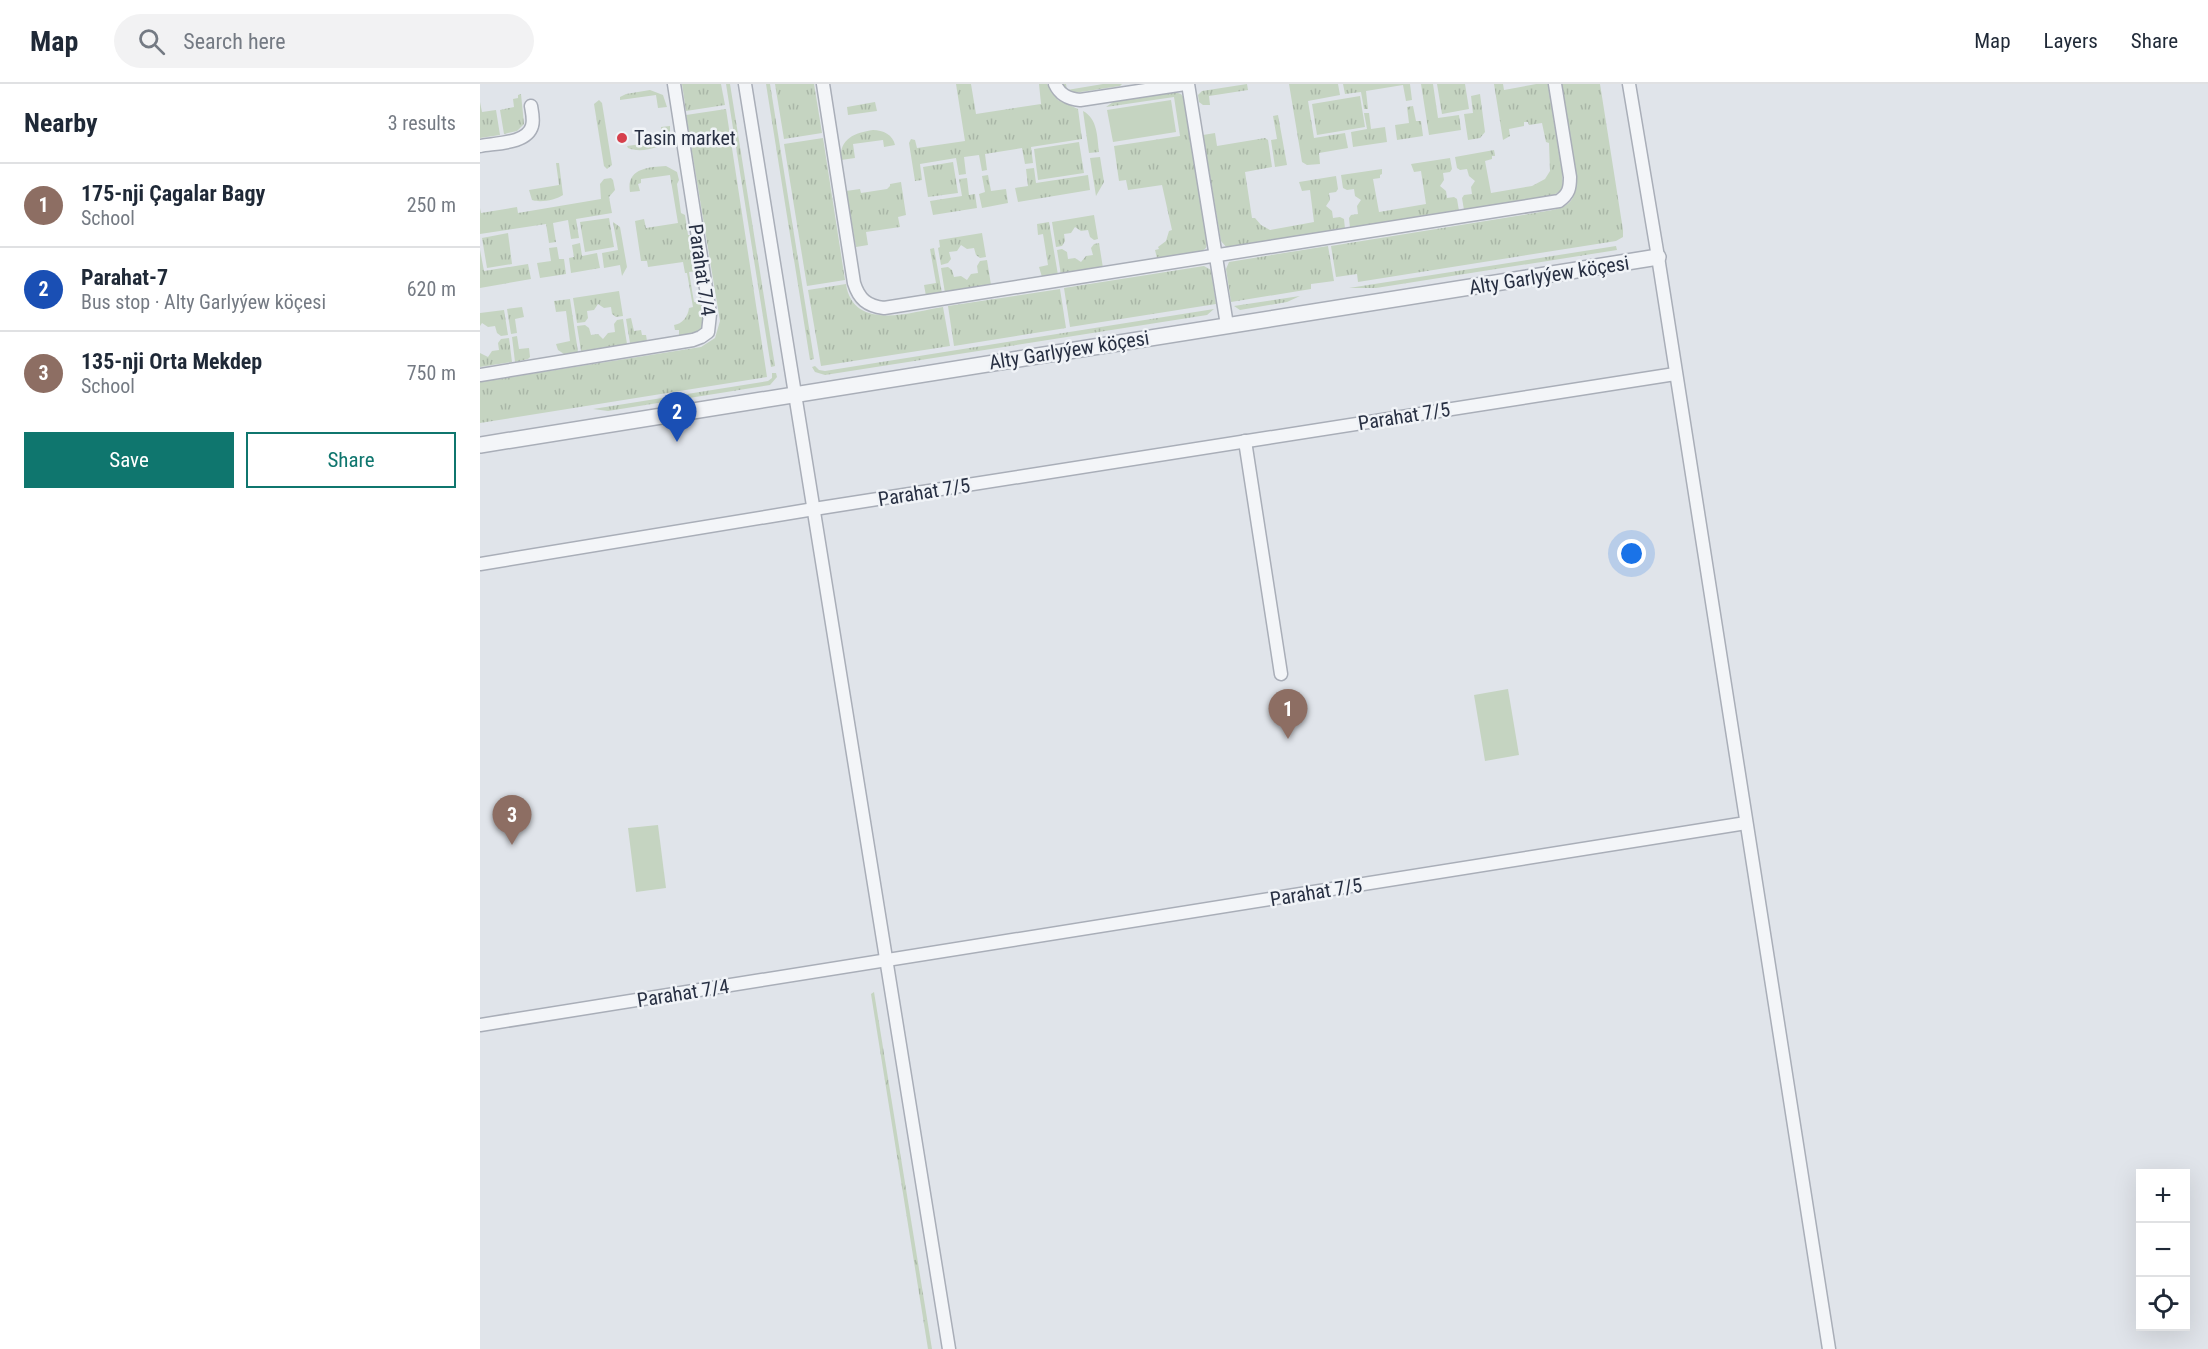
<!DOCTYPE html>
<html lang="en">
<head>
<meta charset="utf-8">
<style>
  :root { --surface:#fff; --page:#f2f2f3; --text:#1f2937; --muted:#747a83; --line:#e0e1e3; --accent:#0f766e }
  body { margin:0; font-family:"Roboto Condensed",sans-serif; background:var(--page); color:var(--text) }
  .controls { position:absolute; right:18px; bottom:18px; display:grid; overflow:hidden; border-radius:0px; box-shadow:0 6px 24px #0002 }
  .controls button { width:54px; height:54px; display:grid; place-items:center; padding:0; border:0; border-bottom:2px solid var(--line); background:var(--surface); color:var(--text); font:30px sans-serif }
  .you { position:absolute; left:1152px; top:470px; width:21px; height:21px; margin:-15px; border:4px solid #fff; border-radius:50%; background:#1a73e8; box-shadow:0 0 0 9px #1a73e833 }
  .badge { display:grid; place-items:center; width:39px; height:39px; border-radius:50%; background:var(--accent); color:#fff; font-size:20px; font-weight:700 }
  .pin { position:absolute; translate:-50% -50px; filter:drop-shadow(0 2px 3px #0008) }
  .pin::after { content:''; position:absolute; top:32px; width:21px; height:18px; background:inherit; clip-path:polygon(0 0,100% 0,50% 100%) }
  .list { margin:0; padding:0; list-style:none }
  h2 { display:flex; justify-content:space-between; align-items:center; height:78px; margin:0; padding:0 24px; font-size:26px }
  h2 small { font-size:20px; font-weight:400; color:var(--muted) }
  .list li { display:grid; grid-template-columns:39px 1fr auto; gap:18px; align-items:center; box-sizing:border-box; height:84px; padding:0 24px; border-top:2px solid var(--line) }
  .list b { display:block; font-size:22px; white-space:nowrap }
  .list p { margin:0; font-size:20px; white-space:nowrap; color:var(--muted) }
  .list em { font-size:20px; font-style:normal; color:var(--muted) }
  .actions { display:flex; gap:12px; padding:18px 24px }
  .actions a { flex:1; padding:14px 0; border:2px solid var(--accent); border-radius:0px; text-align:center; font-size:21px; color:var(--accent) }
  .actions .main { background:var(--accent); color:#fff }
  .icon { flex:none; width:33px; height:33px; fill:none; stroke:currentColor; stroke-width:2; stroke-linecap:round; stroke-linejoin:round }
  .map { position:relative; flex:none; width:1728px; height:1265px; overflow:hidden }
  header { display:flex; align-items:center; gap:36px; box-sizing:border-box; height:84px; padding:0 30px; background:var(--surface); border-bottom:2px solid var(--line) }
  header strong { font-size:28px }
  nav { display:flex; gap:33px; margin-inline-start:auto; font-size:21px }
  .search { width:420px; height:54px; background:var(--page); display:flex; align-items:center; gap:15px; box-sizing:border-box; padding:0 21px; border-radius:33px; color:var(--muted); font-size:22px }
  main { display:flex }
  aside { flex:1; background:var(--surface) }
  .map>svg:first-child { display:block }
</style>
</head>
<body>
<header>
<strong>Map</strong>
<div class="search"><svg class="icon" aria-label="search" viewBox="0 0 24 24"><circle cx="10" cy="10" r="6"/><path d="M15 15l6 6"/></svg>Search here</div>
<nav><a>Map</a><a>Layers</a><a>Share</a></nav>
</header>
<main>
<aside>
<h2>Nearby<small>3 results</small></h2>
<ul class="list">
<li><span class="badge" style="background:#8d6e63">1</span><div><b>175-nji Çagalar Bagy</b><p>School</p></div><em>250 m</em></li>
<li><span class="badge" style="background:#1a4fb4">2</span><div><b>Parahat-7</b><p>Bus stop · Alty Garlyýew köçesi</p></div><em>620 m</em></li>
<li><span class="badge" style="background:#8d6e63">3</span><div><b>135-nji Orta Mekdep</b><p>School</p></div><em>750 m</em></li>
</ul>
<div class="actions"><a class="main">Save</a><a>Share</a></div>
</aside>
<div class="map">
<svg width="1728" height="1265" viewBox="0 0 1728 1265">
  <defs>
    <pattern id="grass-tufts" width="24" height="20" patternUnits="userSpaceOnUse" patternTransform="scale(1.5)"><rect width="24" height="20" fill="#c5d4c1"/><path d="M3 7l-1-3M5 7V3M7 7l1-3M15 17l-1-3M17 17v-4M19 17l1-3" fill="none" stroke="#a9b6a7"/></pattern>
  </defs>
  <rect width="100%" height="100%" fill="#e0e4ea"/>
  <g fill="url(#grass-tufts)">
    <polygon points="202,0 241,0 245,21 206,27"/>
    <polygon points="246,0 250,0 295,282 291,283"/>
    <polygon points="286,0 290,0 334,275 330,276"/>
    <polygon points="295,0 334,0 342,49 304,55"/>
    <polygon points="476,0 491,0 496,30 561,20 559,0 567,0 578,16 598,25 602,55 551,63 553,79 545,80 542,64 505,70 507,86 502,87 499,71 484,73 486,90 479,91 476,74 440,80 442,96 435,97 429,59 431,55 435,56 437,64 485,57"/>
    <polygon points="582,0 586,0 587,6 623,0 642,0 640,2 594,9 588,7"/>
    <polygon points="767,0 768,6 729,12 730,21 723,21 719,18 718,11 722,7"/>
    <polygon points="809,0 858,0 860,11 828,17 834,54 865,49 868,64 839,69 840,80 827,81 822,78"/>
    <polygon points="863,0 930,0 932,16 926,17 923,1 886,7 888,25 884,25 881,8 865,10"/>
    <polygon points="941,0 953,0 958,34 979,31 981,46 949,51"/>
    <polygon points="957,0 985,0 989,25 962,30"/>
    <polygon points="1014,0 1023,0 1024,6 1056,0 1068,0 1082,87 1083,105 1074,111 984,126 982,114 984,111 992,110 991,103 995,97 989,92 987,85 980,86 977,84 975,73 1014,66 1015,72 1012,72 1012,75 1005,77 1011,109 1052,102 1065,95 1070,87 1069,59 1066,58 1062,39 1049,41 1048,38 1044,38 1044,42 1029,45 1030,52 1023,56"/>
    <path d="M1081,0h39l23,146v7l-7,4 -258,41 -1,-8 -21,3 -5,-31 204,-33c21,-4 40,-3 41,-29z"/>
    <polygon points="170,6 183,11 187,23 178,24 176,11 140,16 140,13 146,10"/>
    <polygon points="695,8 701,10 704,14 727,159 726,164 722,167 677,174 675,166 679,165 678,163 686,157 689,147 692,146 682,101 648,106 646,96 639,97 634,62 700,52 694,13 626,23 633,18"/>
    <polygon points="41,10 44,40 37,47 24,50 20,26 34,23 33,15 38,14 38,11"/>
    <polygon points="1000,10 1005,48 1000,54 988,56 984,30 993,29 991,12"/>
    <polygon points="880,12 885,43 837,51 832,20"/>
    <polygon points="119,16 122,19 132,81 127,85 124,82 114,20"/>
    <polygon points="0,18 2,28 16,26 20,51 0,54"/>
    <polygon points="395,18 397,27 368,31 367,23"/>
    <polygon points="933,22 936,37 941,37 943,52 917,56 915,41 929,39 927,23"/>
    <polygon points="246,25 287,293 0,339 0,298 221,263 235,254 240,237 206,31"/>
    <path d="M603,27c15,8 14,26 16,41l-10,1z"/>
    <polygon points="884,29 889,29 891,45 905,43 907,58 873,63 871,48 887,45"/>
    <polygon points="798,31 807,81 795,83 791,56 797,55 793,32"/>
    <path d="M190,42v12c-8,11 -31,15 -42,10l-1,-2 36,-5 -2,-14z"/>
    <path d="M393,46c10,0 20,5 22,15l-11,2 -1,-7 -30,4 2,14 -14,2c-2,-22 14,-27 32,-30z"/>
    <polygon points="735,49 737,62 785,54 788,56 792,83 765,88 772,134 775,134 781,141 790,146 834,138 830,106 822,107 819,98 856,92 858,105 856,108 849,109 850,116 846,122 852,127 853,134 860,133 864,135 865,145 747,164 741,157 723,51"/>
    <polygon points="343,54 365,196 327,202 304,60"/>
    <polygon points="599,58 604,89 558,96 554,65"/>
    <polygon points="620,73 624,98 616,112 610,74"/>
    <polygon points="970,74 972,85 970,88 963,89 964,96 960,102 966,107 967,114 974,113 977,115 979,127 870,144 869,134 871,131 878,130 877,122 881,116 875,112 874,105 867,106 863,104 861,91 902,85 902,90 900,91 900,94 893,95 899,128 946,120 941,87 934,88 931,80"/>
    <polygon points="473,78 478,109 448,113 443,83"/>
    <path d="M76,79h3l4,32c-7,5 -23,8 -31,5l-3,-10 30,-5z"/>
    <path d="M186,82l11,6 2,8 -2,4 4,29 4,2 3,20h3l6,36 -8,1 5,30h7l3,26 -7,5 -18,3v-6h-4l-1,-5c8,-1 14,-8 15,-17l4,-1 -6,-34h-2l-2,-11 -35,5 -1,-6h-6l-6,-40 9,-2 2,9 32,-5 -8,-48 -29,4v4l-3,1 2,7 -10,1c-4,-23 17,-25 36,-26z"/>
    <polygon points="554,84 556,99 608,91 610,106 538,118 535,104 548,102 546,85"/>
    <polygon points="508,91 511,107 526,105 528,119 502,124 499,110 505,108 502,92"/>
    <polygon points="131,94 133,96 135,106 129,113 132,129 96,135 99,154 91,155 88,136 73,139 76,158 69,159 66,140 0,150 0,124 1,129 37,123 38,129 121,115 120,100 124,95"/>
    <polygon points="487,94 489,111 495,110 497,124 453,131 450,117 482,112 479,95"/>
    <polygon points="421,98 426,131 418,133 420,143 386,148 388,161 376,163 366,107 380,105 381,109 407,105 410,102 410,100"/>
    <polygon points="614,131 618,155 614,156 610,153 608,146 601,147 595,143 591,149 584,150 585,157 582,162 576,163 572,138"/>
    <polygon points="129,134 134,163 105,168 100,138"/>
    <polygon points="133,138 140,143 147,183 142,192 140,181 124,184 122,169 138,166"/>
    <polygon points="569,138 578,191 562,193 559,183 568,181 563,150 558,151 557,140"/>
    <polygon points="28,149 32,180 7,184 2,154"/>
    <polygon points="502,149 506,173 500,174 496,171 494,164 487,165 481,161 477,167 469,168 471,175 468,179 461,181 458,164 460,163 459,156"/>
    <polygon points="100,159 102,172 117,169 120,184 91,189 89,174 94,173 92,161"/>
    <polygon points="619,159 623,184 581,191 577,166 582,165 587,168 588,175 595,174 601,178 606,172 613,171 611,164 614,160"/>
    <polygon points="848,162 854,197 831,200 831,205 751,218 746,185 749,178"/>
    <polygon points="1136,162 1137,166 896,204 869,204"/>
    <polygon points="77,163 79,175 84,175 86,190 60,194 57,179 71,177 69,164"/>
    <polygon points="454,164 462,209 446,212 444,201 456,199 450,165"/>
    <polygon points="0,166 4,187 48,180 51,195 0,204"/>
    <polygon points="507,176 511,201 465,209 461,184 468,183 472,186 474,193 481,192 487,196 491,190 498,189 497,182 500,177"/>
    <polygon points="724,182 731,186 736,220 590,243 584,204"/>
    <path d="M366,200c7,48 65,28 97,23l7,39 -129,20 -13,-76z"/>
    <polygon points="580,205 586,244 474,262 468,222"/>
    <polygon points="139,207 143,232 136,233 132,230 131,223 124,224 118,220 114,226 107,227 108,234 105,238 97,239 93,214"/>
    <polygon points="820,212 807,218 760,226 754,222"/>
    <polygon points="90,215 98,268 84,270 78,266 76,260 90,257 86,227 76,228 74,217"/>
    <polygon points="42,223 44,233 35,235 37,249 31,250 27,225"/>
    <polygon points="734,225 727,231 345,291 335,288 332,283 335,282 339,286 345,287"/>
    <polygon points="24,226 28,251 21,252 17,249 15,242 8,243 2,239 0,242 0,229"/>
    <polygon points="151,234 154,247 161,246 162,251 166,251 167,257 150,259 146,235"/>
    <polygon points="143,235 147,260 101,267 97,242 105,241 109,244 111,251 118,250 123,255 128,249 135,248 134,240 137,236"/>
    <polygon points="37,252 39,265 49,264 50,273 48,275 35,278 32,253"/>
    <polygon points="29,254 32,278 0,283 0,269 8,273 12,267 19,266 18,259 21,255"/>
    <polygon points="292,289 296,289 297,293 290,301 128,327 113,325 288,297 292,294"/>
    <polygon points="394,908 452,1265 448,1265 391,910"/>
  </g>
  <g fill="#c5d4c1">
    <polygon points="691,16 696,48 633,58 627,26"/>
    <polygon points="1028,605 1039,671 1005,677 994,611"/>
    <polygon points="178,741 186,804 156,808 148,744"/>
  </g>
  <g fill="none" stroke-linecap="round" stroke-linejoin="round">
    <g stroke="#a9aeb8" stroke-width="15">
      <g id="minor">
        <polyline points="265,0 469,1265"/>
        <path d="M343,0l31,199c5,16 13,23 30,25l675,-107c10,-7 11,-13 11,-24l-15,-93"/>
        <path d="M575,0c5,11 13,15 25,16l105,-16"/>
        <polyline points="708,0 747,241"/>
        <polyline points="1149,0 1178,173 1349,1265"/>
        <path d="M0,62c15,-3 47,-2 52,-20 2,-6 0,-14 -1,-20"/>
        <polyline points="0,291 213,256 221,253 228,248 230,230 194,0"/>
        <polyline points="765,357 801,590"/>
        <polyline points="0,480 334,425 1195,290"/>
        <polyline points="0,941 1266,739"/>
      </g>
    </g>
    <g stroke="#a9aeb8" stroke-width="18">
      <polyline id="tertiary" points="0,361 1178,173"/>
    </g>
    <use href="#minor" stroke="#f3f5f8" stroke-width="12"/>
    <use href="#tertiary" stroke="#f3f5f8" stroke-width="15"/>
  </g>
  <circle fill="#d63f4c" stroke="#f0f3f7" stroke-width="2" cx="142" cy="54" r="6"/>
  <g text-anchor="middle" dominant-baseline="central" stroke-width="5" stroke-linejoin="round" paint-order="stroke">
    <g font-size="20" fill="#283043" stroke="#f0f3f7" text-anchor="start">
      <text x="154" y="54">Tasin market</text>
    </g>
    <g font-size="20" fill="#283043" stroke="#f0f3f7">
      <text transform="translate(222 186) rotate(82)">Parahat 7/4</text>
      <text transform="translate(1069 191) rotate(-9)">Alty Garlyýew köçesi</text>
      <text transform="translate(589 266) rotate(-9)">Alty Garlyýew köçesi</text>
      <text transform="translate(924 332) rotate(-9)">Parahat 7/5</text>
      <text transform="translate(444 408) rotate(-9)">Parahat 7/5</text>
      <text transform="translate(836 808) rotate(-9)">Parahat 7/5</text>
      <text transform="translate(203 909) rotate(-9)">Parahat 7/4</text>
    </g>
  </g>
</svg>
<div class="controls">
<button>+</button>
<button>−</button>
<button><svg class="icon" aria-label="locate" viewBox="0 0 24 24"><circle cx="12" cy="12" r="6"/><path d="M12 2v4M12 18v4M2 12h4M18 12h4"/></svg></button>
</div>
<div class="you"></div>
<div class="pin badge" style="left:808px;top:655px;background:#8d6e63">1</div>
<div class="pin badge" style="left:197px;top:358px;background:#1a4fb4">2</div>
<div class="pin badge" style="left:32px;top:761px;background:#8d6e63">3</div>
</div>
</main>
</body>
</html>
